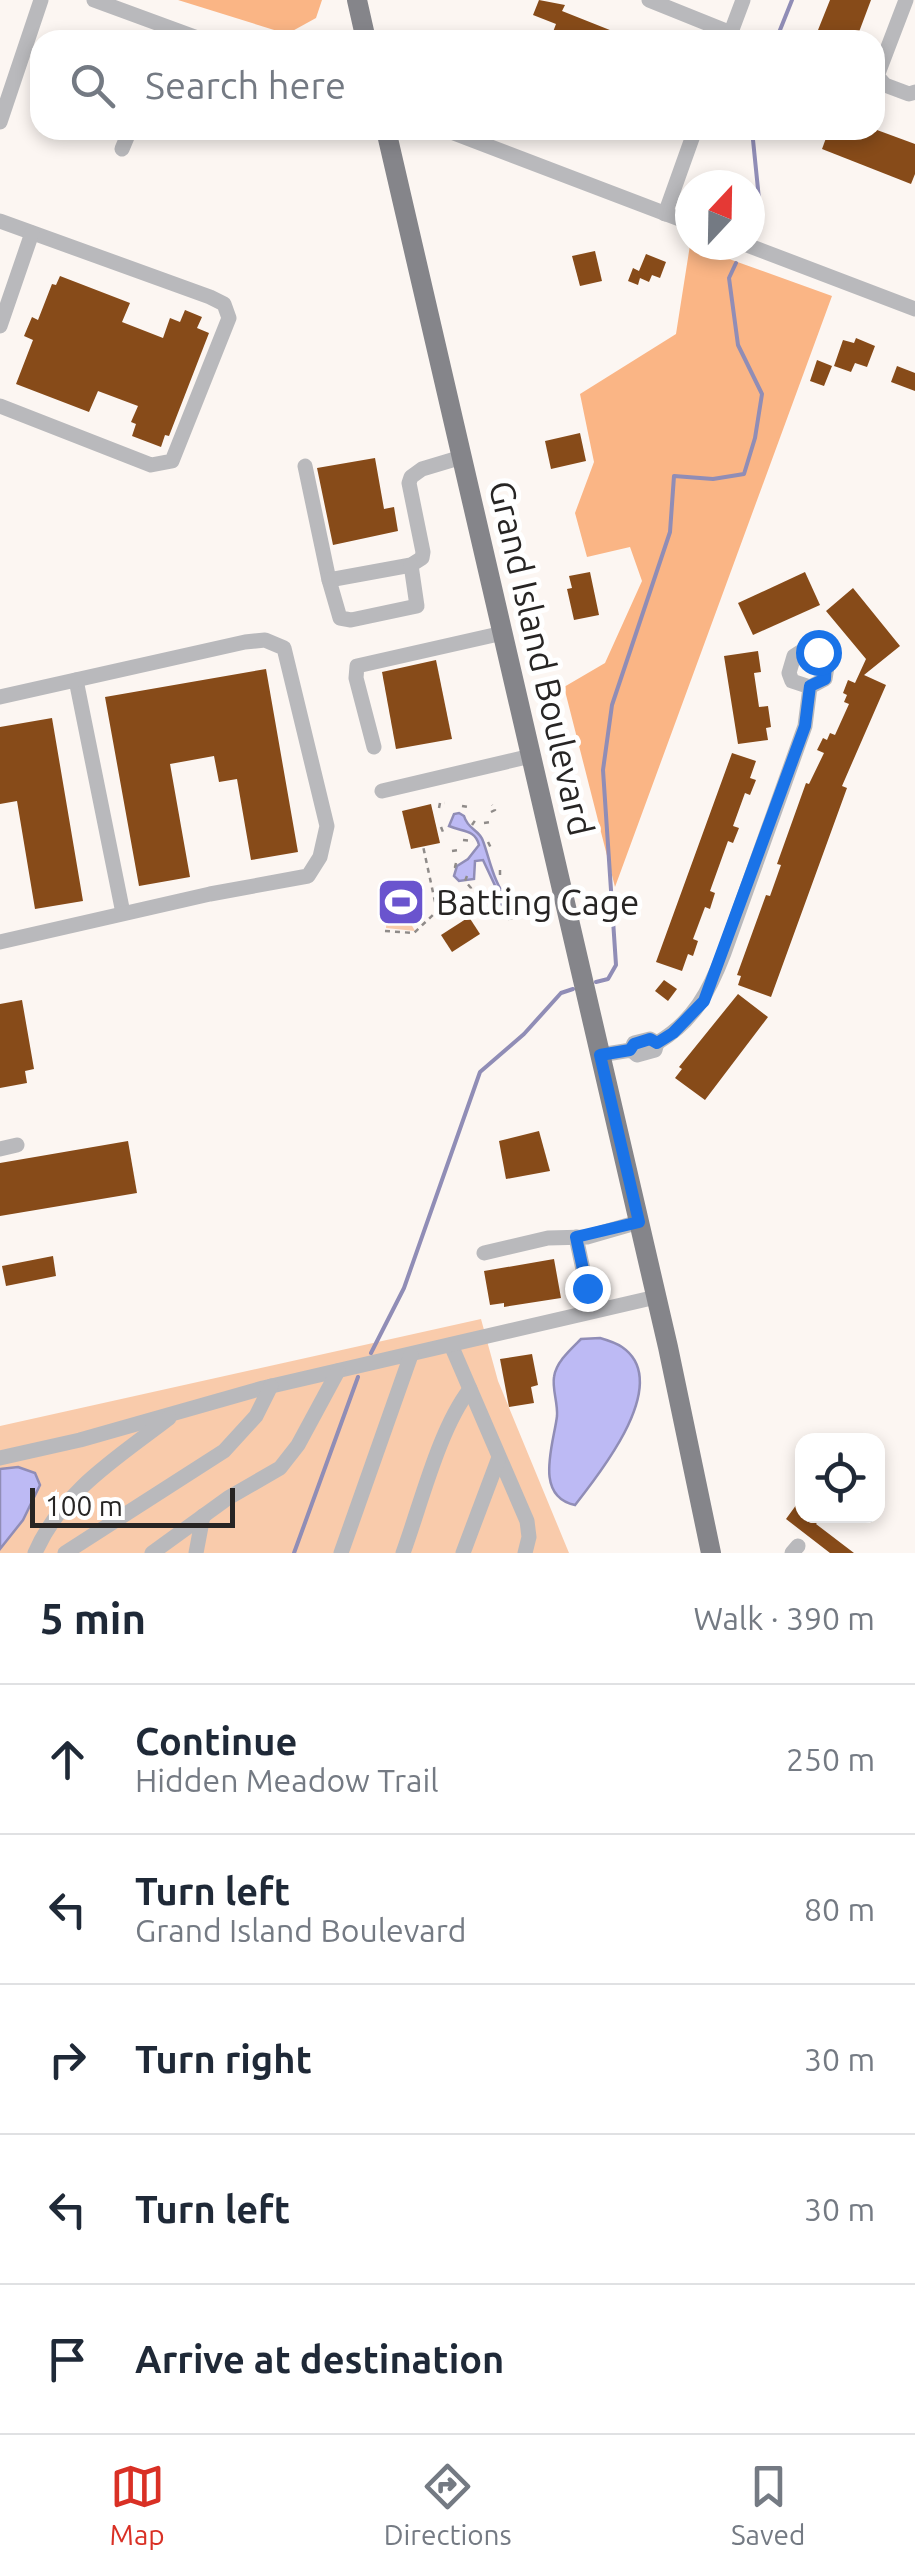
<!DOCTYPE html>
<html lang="en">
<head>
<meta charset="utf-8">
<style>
  :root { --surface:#fff; --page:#f2f2f3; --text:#1f2937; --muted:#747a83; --line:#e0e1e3; --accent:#d93025 }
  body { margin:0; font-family:Ubuntu,sans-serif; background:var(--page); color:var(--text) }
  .controls { position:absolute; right:30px; bottom:30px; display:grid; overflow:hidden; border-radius:20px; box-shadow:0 5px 15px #0003 }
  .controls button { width:90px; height:90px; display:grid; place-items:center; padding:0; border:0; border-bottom:2px solid var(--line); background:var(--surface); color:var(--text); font:50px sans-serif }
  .compass { position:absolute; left:675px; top:170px; width:90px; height:90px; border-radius:50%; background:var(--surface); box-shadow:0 5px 15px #0003; rotate:22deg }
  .scale { position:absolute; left:30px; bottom:25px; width:205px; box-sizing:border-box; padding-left:10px; border:5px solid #272524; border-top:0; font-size:28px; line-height:35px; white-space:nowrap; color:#272524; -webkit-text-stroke:8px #fff; paint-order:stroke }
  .stop { position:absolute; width:30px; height:30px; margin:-22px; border:8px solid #1a73e8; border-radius:50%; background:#fff }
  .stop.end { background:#1a73e8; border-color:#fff; box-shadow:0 2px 10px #0008 }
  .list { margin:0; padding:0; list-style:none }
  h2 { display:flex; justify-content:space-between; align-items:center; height:130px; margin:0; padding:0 40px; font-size:42px }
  h2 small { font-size:32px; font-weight:400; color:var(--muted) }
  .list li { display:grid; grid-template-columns:65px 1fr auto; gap:30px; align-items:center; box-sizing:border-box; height:150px; padding:0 40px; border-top:2px solid var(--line) }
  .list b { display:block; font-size:38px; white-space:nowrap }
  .list p { margin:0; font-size:32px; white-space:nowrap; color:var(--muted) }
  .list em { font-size:32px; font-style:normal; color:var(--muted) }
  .icon { flex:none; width:55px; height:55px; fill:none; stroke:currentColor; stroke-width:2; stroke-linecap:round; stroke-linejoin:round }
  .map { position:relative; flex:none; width:915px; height:1553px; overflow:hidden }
  .search { position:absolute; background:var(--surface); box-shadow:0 5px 15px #0003; left:30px; right:30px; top:30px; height:110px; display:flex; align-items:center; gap:25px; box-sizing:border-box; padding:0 35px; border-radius:30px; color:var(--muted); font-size:38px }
  .sheet { height:880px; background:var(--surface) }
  nav { display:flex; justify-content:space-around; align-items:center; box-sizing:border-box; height:140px; border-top:2px solid var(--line); background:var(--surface); font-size:28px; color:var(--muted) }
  nav a { display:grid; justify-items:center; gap:5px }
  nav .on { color:var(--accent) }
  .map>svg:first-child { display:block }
</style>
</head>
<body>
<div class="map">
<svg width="915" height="1553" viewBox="0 0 915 1553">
  <rect width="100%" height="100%" fill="#fcf6f2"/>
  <g fill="#f9cbab">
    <polygon points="395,884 412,886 411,924 415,931 386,928 389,888"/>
    <polygon points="481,1319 498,1381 569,1553 0,1553 0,1426"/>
  </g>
  <g fill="#fab585">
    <polygon points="178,0 322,0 316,18 287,34"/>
    <polygon points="690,245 832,296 615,887 564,687 605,663 642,581 630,547 587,557 575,513 594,462 580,394 676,334"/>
  </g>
  <g fill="#bdbaf4" stroke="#908db6" stroke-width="2.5">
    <path d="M459,813l5,3c4,14 15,13 19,25 7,19 11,43 25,59l-2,6 -9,-3 1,-11 -15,-32 -8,1 -1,18 -15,2 -5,-5 3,-10 11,-7 11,-14c-4,-16 -17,-13 -30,-19l5,-12z"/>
    <path d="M600,1338c7,2 16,5 22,9 51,35 -21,125 -47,158 -42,-9 -21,-62 -18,-89 1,-13 -5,-27 -3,-39 2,-15 17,-28 27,-38z"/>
    <polygon points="18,1467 35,1473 40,1485 23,1520 0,1549 0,1469"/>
  </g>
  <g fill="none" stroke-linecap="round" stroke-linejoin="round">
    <g stroke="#908db6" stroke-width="4">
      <polyline points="776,40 792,0"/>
      <polyline points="752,130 760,209"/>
      <polyline points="596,982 608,979 616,965 603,770 612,705 670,532 674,476 713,479 744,474 755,438 762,394 738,345 729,278 736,263"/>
      <polyline points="371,1353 404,1288 480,1072 524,1034 561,993 573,989"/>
      <polyline points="294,1553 358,1377"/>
    </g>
  </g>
  <g fill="#874b19">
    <polygon points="539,0 565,5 562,11 635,40 550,40 556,24 533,15"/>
    <polygon points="830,0 871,0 856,40 814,40"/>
    <polygon points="829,130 877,130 915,144 915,174 911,184 822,149"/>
    <polygon points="595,251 602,281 580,286 572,256"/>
    <polygon points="646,254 666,262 660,278 652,275 649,282 640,278 638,285 628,281 633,268 639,271"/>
    <polygon points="60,276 130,303 122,322 163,338 170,318 180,322 185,310 202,317 197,328 209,333 169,436 165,435 161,447 132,436 136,424 131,422 138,406 98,391 89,412 16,384 33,340 24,336 32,317 38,320 52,284 56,285"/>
    <polygon points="856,338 875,346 867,367 855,363 851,372 834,366 843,340 854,343"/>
    <polygon points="817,360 832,366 824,386 810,381"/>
    <polygon points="897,366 915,373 915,391 891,382"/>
    <polygon points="580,433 586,461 551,469 545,441"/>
    <polygon points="375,458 384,509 394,507 398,531 333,545 317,468"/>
    <polygon points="590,572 599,615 574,620 567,589 572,588 569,576"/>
    <polygon points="805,572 820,605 753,635 738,603"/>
    <polygon points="853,588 900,646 864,675 886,685 842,786 847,788 771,997 738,985 741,976 737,975 766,895 770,896 781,865 777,864 806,783 809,784 824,753 817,750 823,738 827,740 830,733 835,735 849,704 844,702 847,695 843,693 848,680 855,683 866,659 826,611"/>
    <polygon points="758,651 761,672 754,673 759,707 768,706 771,727 766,728 768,740 738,744 724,656"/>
    <polygon points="436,660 452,739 396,749 382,672"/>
    <polygon points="266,669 298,852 251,860 237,779 219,782 214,756 170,764 190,877 139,886 105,697"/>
    <polygon points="52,718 83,901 35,909 17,801 0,804 0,727"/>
    <polygon points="732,753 756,761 750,778 756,780 750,795 745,793 733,826 739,828 733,843 728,841 710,891 715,893 710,909 705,907 693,939 698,941 693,956 688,954 682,971 656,962"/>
    <polygon points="431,804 440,843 411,849 402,811"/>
    <polygon points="469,917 480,934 452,952 441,935"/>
    <polygon points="664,980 677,989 668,1001 655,991"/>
    <polygon points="738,994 768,1017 705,1100 675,1078 682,1069 679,1067"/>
    <polygon points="22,1000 34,1069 25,1071 27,1083 0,1088 0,1004"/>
    <polygon points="539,1131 550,1171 506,1179 499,1141"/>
    <polygon points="128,1141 137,1193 0,1216 0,1163"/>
    <polygon points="53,1256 56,1276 6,1286 2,1266"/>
    <polygon points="554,1259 561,1298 504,1307 504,1303 490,1305 484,1271"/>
    <polygon points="532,1354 538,1385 531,1387 534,1403 509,1407 500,1359"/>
    <polygon points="802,1497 802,1516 823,1516 816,1524 854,1553 830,1553 786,1519"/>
  </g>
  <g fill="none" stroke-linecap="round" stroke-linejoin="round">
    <g stroke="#8f8b89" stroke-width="2.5" stroke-dasharray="5 5" stroke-linecap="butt">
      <polyline points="462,806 468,807"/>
      <polyline points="439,808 440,803 445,803"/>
      <polyline points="491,812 495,810 492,805"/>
      <polyline points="484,823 491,822"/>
      <polyline points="472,825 476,819"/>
      <polyline points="441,827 443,832"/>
      <polyline points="463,840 473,841"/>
      <polyline points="488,842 492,850"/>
      <polyline points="452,851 459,850"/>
      <polyline points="456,863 455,867 460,869"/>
      <polyline points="500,870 500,878"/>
      <polyline points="467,876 465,881 471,888 471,899 479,897"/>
      <polyline points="508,886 510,892"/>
      <polyline points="483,887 484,891 492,891"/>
      <polyline points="484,910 490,913"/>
      <polyline points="508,919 512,918 510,913"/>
      <polyline points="385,931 414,933 437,911 423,846"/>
    </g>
    <g stroke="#b9b9bc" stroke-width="15">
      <polyline points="94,0 203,40"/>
      <polyline points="649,0 731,33"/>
      <polyline points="906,0 877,76 885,85 909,94 915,92"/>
      <polyline points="728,40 743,0"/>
      <polyline points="0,122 41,0"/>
      <polyline points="446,130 690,223"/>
      <polyline points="122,149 130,130"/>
      <polyline points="665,214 695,130"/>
      <polyline points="0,221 210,297 224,304 229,318 172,461 151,465 0,406"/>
      <polyline points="747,245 915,309"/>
      <polyline points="0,326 32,233"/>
      <polyline points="305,466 329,580 411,565 422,558 423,552 409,483 411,477 422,469 462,457"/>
      <polyline points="329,580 340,618 351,620 417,606 411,565"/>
      <polyline points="76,680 123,913"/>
      <polyline points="0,697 245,642 265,640 284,648 327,826 320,857 308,876 210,894 0,942"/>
      <polyline points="374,747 356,678 357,666 503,633"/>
      <polyline points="382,791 531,756"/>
      <path d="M657,1043c37,-22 52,-51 67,-90l81,-227 5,-39 -18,-6 -3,-8 5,-17 11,-7 18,6 4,12 -2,12 -15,8"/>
      <polyline points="600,1055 631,1050 637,1055 655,1050 657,1043 650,1039 634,1043 631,1050"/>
      <polyline points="0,1149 17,1145"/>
      <polyline points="576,1237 587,1288"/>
      <polyline points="484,1253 548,1238 587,1237 639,1222"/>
      <polyline points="451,1345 527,1521 529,1537 525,1553"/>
      <polyline points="0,1458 80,1440 263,1388 656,1297"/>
      <path d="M35,1553c27,-62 82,-95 134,-135"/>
      <polyline points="65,1553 224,1451 256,1416 271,1386"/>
      <polyline points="152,1553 228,1498 280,1468 298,1445 338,1371"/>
      <polyline points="196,1553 203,1516"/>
      <polyline points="341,1553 411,1355"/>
      <path d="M403,1553c18,-49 36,-124 67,-164"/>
      <polyline points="463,1553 498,1460"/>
      <polyline points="792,1553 798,1546"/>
    </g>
    <g stroke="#85858a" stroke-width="20">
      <polyline points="357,0 366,40"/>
      <polyline points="386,130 668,1347 711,1553"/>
    </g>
  </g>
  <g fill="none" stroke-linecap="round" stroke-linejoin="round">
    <polyline stroke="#1a73e8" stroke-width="12" points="587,1288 576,1237 639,1222 600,1055 630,1050 634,1044 650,1039 657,1043 673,1033 704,1001 805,726 810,686 825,679 826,661 818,652"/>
  </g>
  <defs>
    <g id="stadium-square" transform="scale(2.5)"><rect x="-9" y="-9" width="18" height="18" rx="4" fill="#6a54ce" stroke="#fff"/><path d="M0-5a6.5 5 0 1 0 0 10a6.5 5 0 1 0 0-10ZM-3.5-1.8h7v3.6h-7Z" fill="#fff"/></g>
  </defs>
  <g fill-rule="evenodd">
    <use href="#stadium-square" x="401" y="902"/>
  </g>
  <g text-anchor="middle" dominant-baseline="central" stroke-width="10" stroke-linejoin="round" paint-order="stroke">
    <g font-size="35" fill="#272524" stroke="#fff">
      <text transform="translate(542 658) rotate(77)">Grand Island Boulevard</text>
    </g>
    <g font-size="35" fill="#272524" stroke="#fff" text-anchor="start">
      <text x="436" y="902">Batting Cage</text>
    </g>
  </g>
</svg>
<div class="controls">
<button><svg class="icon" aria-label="locate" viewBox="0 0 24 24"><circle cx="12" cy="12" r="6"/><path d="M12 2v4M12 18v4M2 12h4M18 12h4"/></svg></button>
</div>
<svg class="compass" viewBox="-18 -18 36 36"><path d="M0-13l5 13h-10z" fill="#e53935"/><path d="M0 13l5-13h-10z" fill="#747a83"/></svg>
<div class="scale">100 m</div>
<div class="stop" style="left:818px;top:652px"></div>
<div class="stop end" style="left:587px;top:1288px"></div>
<div class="search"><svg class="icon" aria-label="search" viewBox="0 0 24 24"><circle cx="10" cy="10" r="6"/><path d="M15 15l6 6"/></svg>Search here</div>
</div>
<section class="sheet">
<h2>5 min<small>Walk · 390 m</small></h2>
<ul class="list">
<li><svg class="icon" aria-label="ahead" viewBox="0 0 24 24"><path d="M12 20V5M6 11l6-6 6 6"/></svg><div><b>Continue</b><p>Hidden Meadow Trail</p></div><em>250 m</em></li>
<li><svg class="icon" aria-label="left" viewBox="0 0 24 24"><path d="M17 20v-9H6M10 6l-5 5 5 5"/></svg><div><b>Turn left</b><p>Grand Island Boulevard</p></div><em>80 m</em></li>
<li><svg class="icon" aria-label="right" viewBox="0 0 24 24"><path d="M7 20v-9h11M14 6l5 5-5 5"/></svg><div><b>Turn right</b></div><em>30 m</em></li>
<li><svg class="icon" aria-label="left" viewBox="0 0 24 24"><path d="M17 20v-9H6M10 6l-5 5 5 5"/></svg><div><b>Turn left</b></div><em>30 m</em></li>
<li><svg class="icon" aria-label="arrive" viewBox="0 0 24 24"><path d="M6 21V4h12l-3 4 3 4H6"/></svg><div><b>Arrive at destination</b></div></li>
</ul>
</section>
<nav>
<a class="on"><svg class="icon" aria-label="map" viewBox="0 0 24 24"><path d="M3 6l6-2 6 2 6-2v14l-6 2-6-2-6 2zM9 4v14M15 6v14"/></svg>Map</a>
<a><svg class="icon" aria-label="directions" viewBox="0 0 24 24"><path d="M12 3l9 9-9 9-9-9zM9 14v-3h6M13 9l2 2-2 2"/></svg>Directions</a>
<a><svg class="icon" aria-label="saved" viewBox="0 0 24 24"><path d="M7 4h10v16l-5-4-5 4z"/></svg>Saved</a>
</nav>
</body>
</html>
